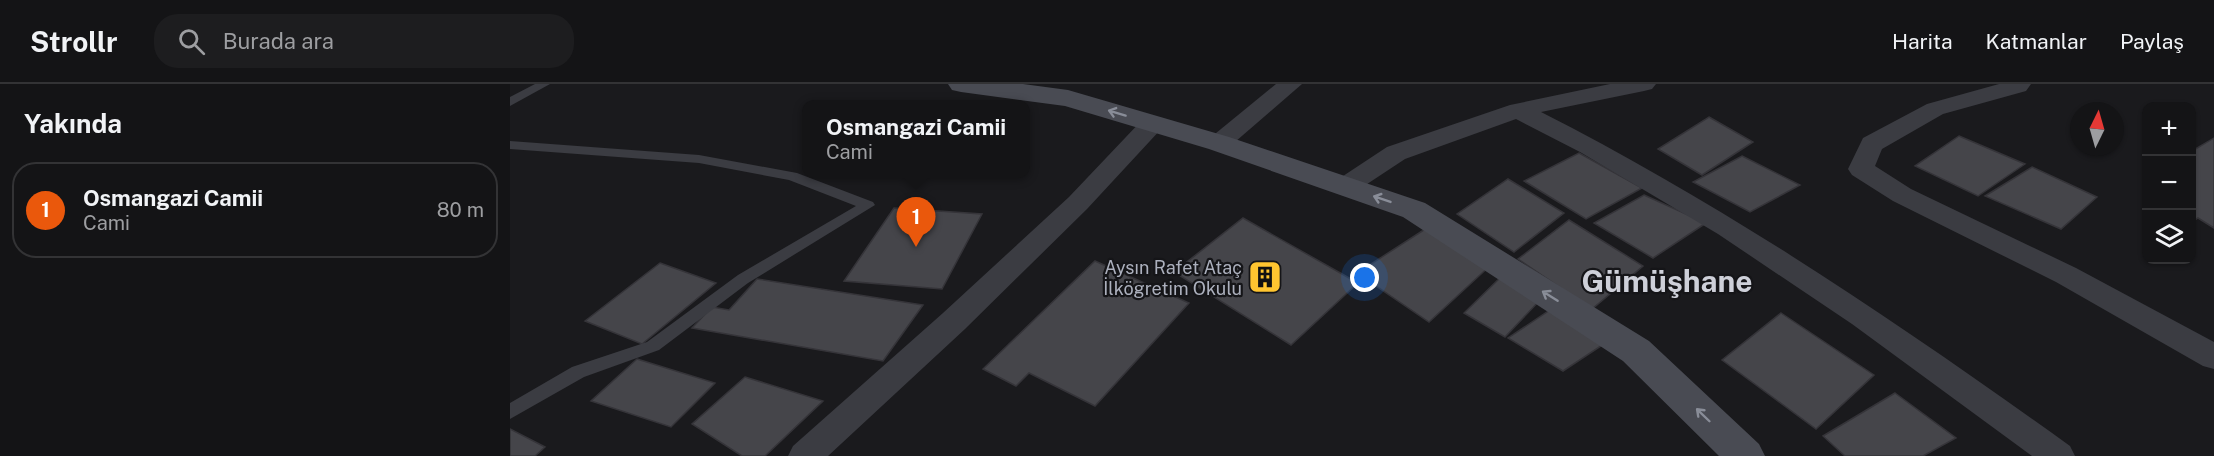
<!DOCTYPE html>
<html lang="tr">
<head>
<meta charset="utf-8">
<style>
  :root { --surface:#141416; --page:#1d1d1f; --text:#f1f3f6; --muted:#9d9ea1; --line:#333335; --accent:#ea580c }
  body { margin:0; font-family:"Public Sans",sans-serif; background:var(--page); color:var(--text) }
  .controls { position:absolute; right:18px; top:18px; display:grid; overflow:hidden; border-radius:12px; box-shadow:0 2px 4px #0004 }
  .controls button { width:54px; height:54px; display:grid; place-items:center; padding:0; border:0; border-bottom:2px solid var(--line); background:var(--surface); color:var(--text); font:30px sans-serif }
  .compass { position:absolute; left:1560px; top:18px; width:54px; height:54px; border-radius:50%; background:var(--surface); box-shadow:0 2px 4px #0004; rotate:5deg }
  .you { position:absolute; left:855px; top:194px; width:21px; height:21px; margin:-15px; border:4px solid #fff; border-radius:50%; background:#1a73e8; box-shadow:0 0 0 9px #1a73e833 }
  .badge { display:grid; place-items:center; width:39px; height:39px; border-radius:50%; background:var(--accent); color:#fff; font-size:20px; font-weight:700 }
  .pin { position:absolute; translate:-50% -50px; filter:drop-shadow(0 2px 3px #0008) }
  .pin::after { content:''; position:absolute; top:32px; width:21px; height:18px; background:inherit; clip-path:polygon(0 0,100% 0,50% 100%) }
  .popup { position:absolute; left:292px; top:16px; width:228px; height:78px; box-sizing:border-box; display:grid; place-content:center; border-radius:12px; background:var(--surface); filter:drop-shadow(0 2px 4px #0005); font-size:20px; white-space:nowrap; color:var(--muted) }
  .popup b { font-size:22px; color:var(--text) }
  .popup::after { content:''; position:absolute; left:50%; top:100%; margin-left:-12px; border:12px solid transparent; border-top-color:var(--surface) }
  .list { margin:0; padding:0; list-style:none }
  h2 { display:flex; justify-content:space-between; align-items:center; height:78px; margin:0; padding:0 24px; font-size:26px }
  h2 small { font-size:20px; font-weight:400; color:var(--muted) }
  .list li { display:grid; grid-template-columns:39px 1fr auto; gap:18px; align-items:center; box-sizing:border-box; height:96px; margin:0 12px 12px; padding:0 12px; border:2px solid var(--line); border-radius:24px }
  .list b { display:block; font-size:22px; white-space:nowrap }
  .list p { margin:0; font-size:20px; white-space:nowrap; color:var(--muted) }
  .list em { font-size:20px; font-style:normal; color:var(--muted) }
  .icon { flex:none; width:33px; height:33px; fill:none; stroke:currentColor; stroke-width:2; stroke-linecap:round; stroke-linejoin:round }
  .map { position:relative; flex:none; width:1704px; height:372px; overflow:hidden }
  header { display:flex; align-items:center; gap:36px; box-sizing:border-box; height:84px; padding:0 30px; background:var(--surface); border-bottom:2px solid var(--line) }
  header strong { font-size:28px }
  nav { display:flex; gap:33px; margin-inline-start:auto; font-size:21px }
  .search { width:420px; height:54px; background:var(--page); display:flex; align-items:center; gap:15px; box-sizing:border-box; padding:0 21px; border-radius:24px; color:var(--muted); font-size:22px }
  main { display:flex }
  aside { flex:1; background:var(--surface) }
  .map>svg:first-child { display:block }
</style>
</head>
<body>
<header>
<strong>Strollr</strong>
<div class="search"><svg class="icon" aria-label="search" viewBox="0 0 24 24"><circle cx="10" cy="10" r="6"/><path d="M15 15l6 6"/></svg>Burada ara</div>
<nav><a>Harita</a><a>Katmanlar</a><a>Paylaş</a></nav>
</header>
<main>
<aside>
<h2>Yakında<small></small></h2>
<ul class="list">
<li><span class="badge">1</span><div><b>Osmangazi Camii</b><p>Cami</p></div><em>80 m</em></li>
</ul>
</aside>
<div class="map">
<svg width="1704" height="372" viewBox="0 0 1704 372">
  <rect width="100%" height="100%" fill="#1a1a1d"/>
  <g fill="#45454a" stroke="#353439" stroke-width="1.5">
    <polygon points="1199,33 1243,58 1192,91 1148,65"/>
    <polygon points="1449,52 1515,80 1468,112 1405,82"/>
    <polygon points="1704,54 1704,144 1688,134 1682,138 1682,67"/>
    <polygon points="1069,69 1132,104 1076,135 1014,97"/>
    <polygon points="1232,72 1290,101 1240,128 1183,98"/>
    <polygon points="1522,83 1587,113 1551,145 1475,112"/>
    <polygon points="998,95 1054,129 1004,168 947,130"/>
    <polygon points="1134,111 1196,139 1143,174 1084,139"/>
    <polygon points="384,124 472,130 432,205 334,197"/>
    <polygon points="733,134 848,199 781,261 664,188"/>
    <polygon points="1059,136 1133,182 1082,225 1008,175"/>
    <polygon points="920,142 983,179 919,238 847,189"/>
    <polygon points="585,177 679,219 585,322 519,289 506,302 473,285"/>
    <polygon points="150,179 206,199 132,260 75,237"/>
    <polygon points="993,191 1033,213 995,253 954,229"/>
    <polygon points="247,195 413,221 373,277 182,244 202,223 219,226"/>
    <polygon points="1046,222 1097,258 1053,287 998,254"/>
    <polygon points="1271,229 1364,291 1306,345 1212,276"/>
    <polygon points="127,275 205,299 161,343 81,317"/>
    <polygon points="235,293 313,317 255,372 232,372 182,340"/>
    <polygon points="1385,309 1446,354 1413,372 1335,372 1313,352"/>
    <polygon points="0,345 35,363 25,372 0,372"/>
  </g>
  <g fill="none" stroke-linecap="round" stroke-linejoin="round">
    <g fill="#3b3c42" fill-rule="evenodd">
      <polygon points="25,0 40,0 0,22 0,13"/>
      <polygon points="0,57 189,71 287,89 363,118 365,121 238,199 149,266 74,293 0,335 0,319 62,283 137,258 228,191 346,122 279,96 189,79 0,65"/>
    </g>
    <g fill="#3b3c42" fill-rule="evenodd">
      <polygon points="766,0 792,0 718,64 709,67 700,64 697,59 700,54"/>
      <path d="M1100,0h46l-4,5 -8,2 -103,21c187,95 359,212 529,334l5,10h-43l-180,-132 -134,-90 -138,-82 -64,-33 -111,40 -50,33 -9,3 -9,-3 -4,-6 4,-6 50,-33 123,-42z"/>
      <polygon points="1489,0 1521,0 1516,7 1433,30 1372,65 1365,82 1401,105 1566,184 1704,258 1704,285 1693,282 1546,198 1383,117 1342,91 1338,85 1353,54 1417,20"/>
      <polygon points="643,32 652,34 655,39 652,44 577,125 455,245 318,372 278,372 283,362 433,229 559,113 634,34"/>
    </g>
    <polygon fill="#494b53" fill-rule="evenodd" points="438,0 513,0 558,6 719,53 915,119 1139,257 1249,360 1255,372 1209,372 1113,277 893,133 699,65 555,22 451,8 442,6"/>
  </g>
  <defs><path id="oneway-shaft" d="M-6 0H5M1.5-3L5.5 0L1.5 3" fill="none" stroke-width="1.6" stroke-linecap="round" stroke-linejoin="round" transform="scale(1.5)"/></defs>
  <g stroke="#898d98">
    <use href="#oneway-shaft" transform="translate(607 29) rotate(-163)"/>
    <use href="#oneway-shaft" transform="translate(872 115) rotate(-161)"/>
    <use href="#oneway-shaft" transform="translate(1040 212) rotate(-148)"/>
    <use href="#oneway-shaft" transform="translate(1193 331) rotate(-136)"/>
  </g>
  <defs>
    <g id="building-square" transform="scale(1.725)"><rect x="-9" y="-9" width="18" height="18" rx="4" fill="#ffc530" stroke="#151518"/><path d="M-4-6H4V6H1V3H-1V6H-4ZM-2.5-4.3h1.7v1.8h-1.7ZM.8-4.3h1.7v1.8H.8ZM-2.5-1h1.7V.8h-1.7ZM.8-1h1.7V.8H.8Z" fill="#111"/></g>
  </defs>
  <g fill-rule="evenodd">
    <use href="#building-square" x="755" y="193"/>
  </g>
  <g text-anchor="middle" dominant-baseline="central" stroke-width="4.5" stroke-linejoin="round" paint-order="stroke">
    <g font-size="18" fill="#acb0bd" stroke="#151518" text-anchor="end">
      <text x="732" y="183">Aysın Rafet Ataç<tspan x="732" dy="21">İlkögretim Okulu</tspan></text>
    </g>
    <g font-size="30" font-weight="bold" fill="#ced0d9" stroke="#151518">
      <text x="1157" y="197">Gümüşhane</text>
    </g>
  </g>
</svg>
<div class="controls">
<button>+</button>
<button>−</button>
<button><svg class="icon" aria-label="layers" viewBox="0 0 24 24"><path d="M12 4l9 5-9 5-9-5zM3 14l9 5 9-5"/></svg></button>
</div>
<svg class="compass" viewBox="-18 -18 36 36"><path d="M0-13l5 13h-10z" fill="#e53935"/><path d="M0 13l5-13h-10z" fill="#9d9ea1"/></svg>
<div class="you"></div>
<div class="pin badge" style="left:406px;top:163px">1</div>
<div class="popup"><b>Osmangazi Camii</b>Cami</div>
</div>
</main>
</body>
</html>
